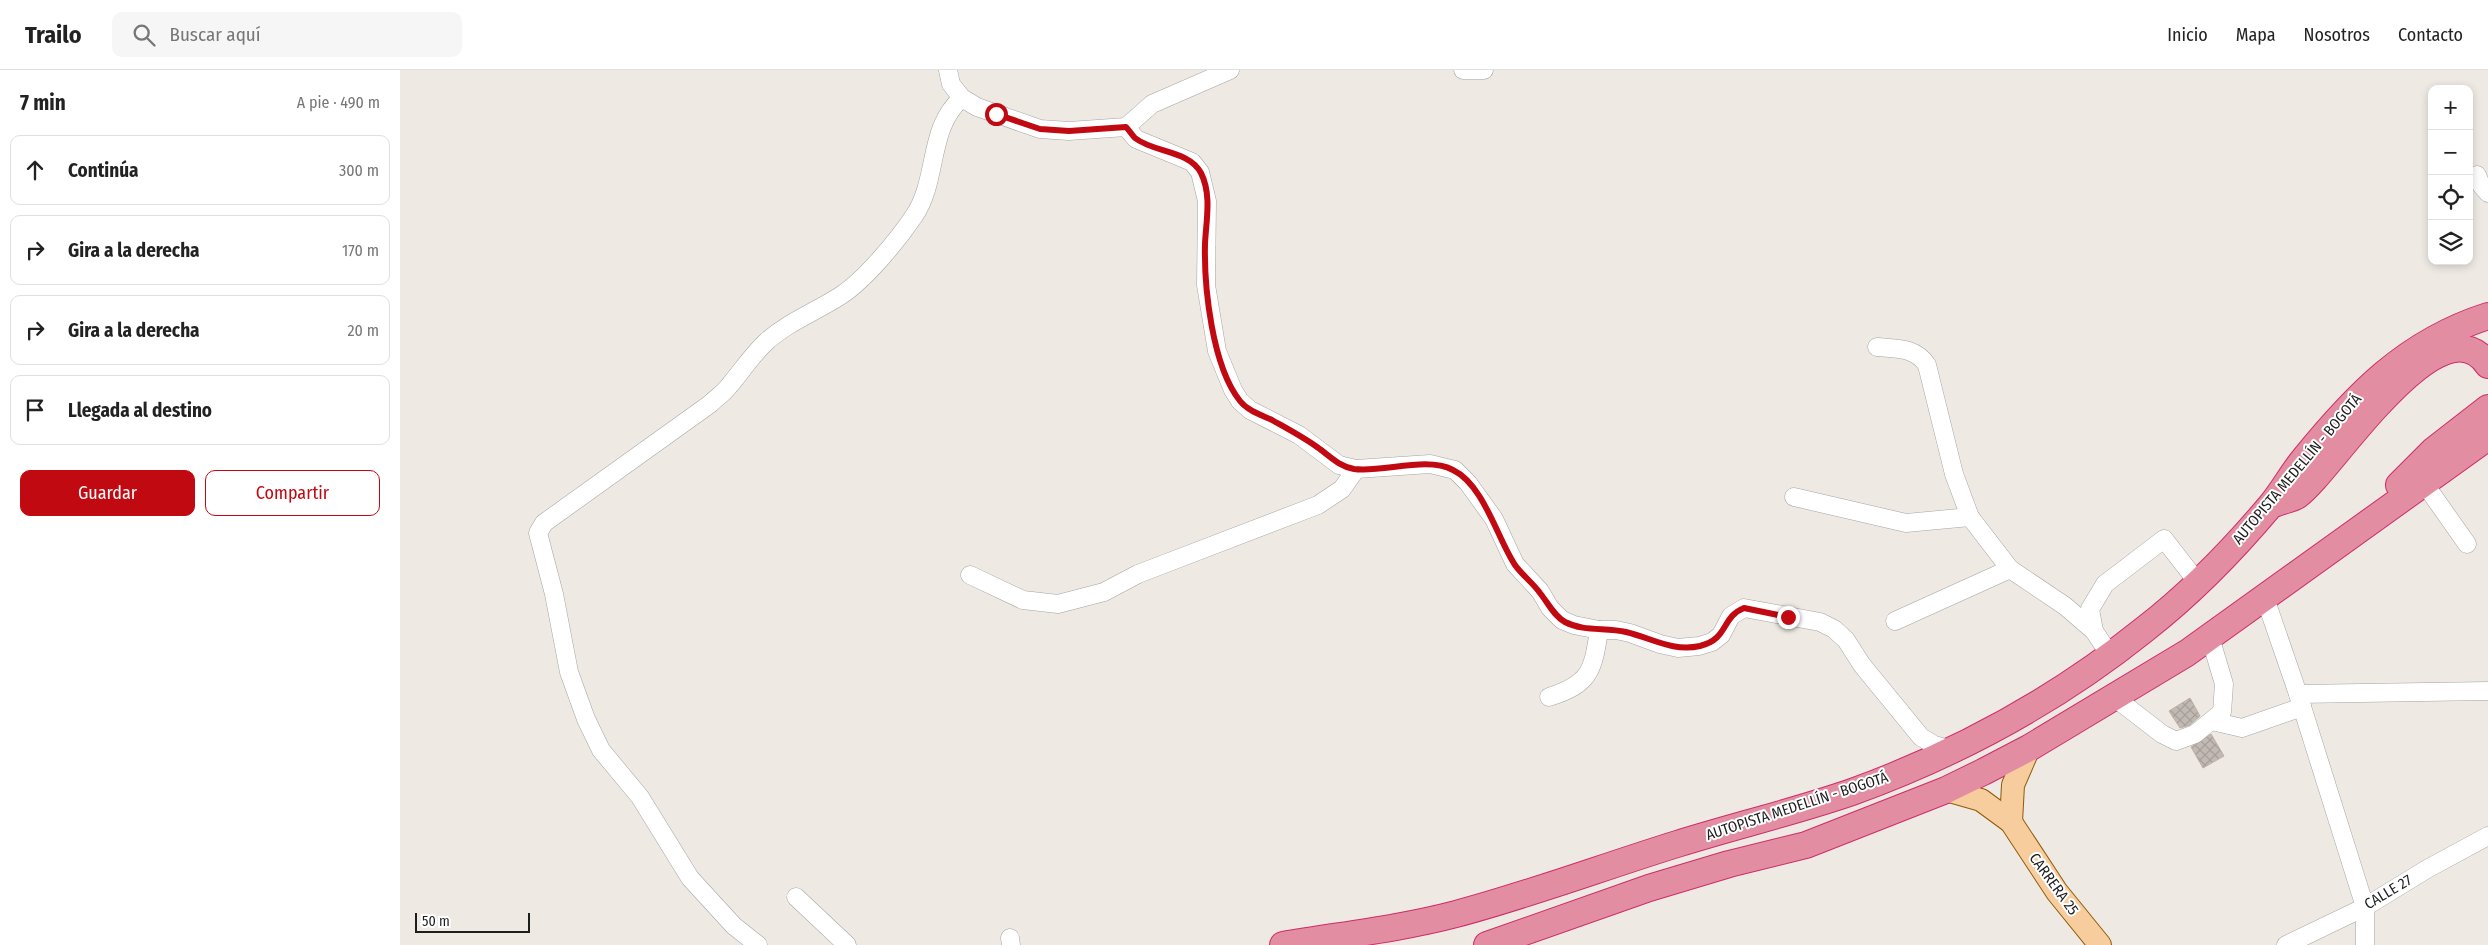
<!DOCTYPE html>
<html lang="es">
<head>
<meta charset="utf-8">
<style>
  :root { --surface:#fff; --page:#f6f6f6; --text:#222; --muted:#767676; --line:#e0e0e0; --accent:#c10912 }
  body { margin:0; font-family:"Fira Sans Condensed",sans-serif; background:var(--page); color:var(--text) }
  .controls { position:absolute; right:15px; top:15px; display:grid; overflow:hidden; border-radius:10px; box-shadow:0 2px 8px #0003 }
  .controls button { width:45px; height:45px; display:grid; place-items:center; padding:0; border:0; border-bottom:1px solid var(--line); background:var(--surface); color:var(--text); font:25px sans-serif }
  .scale { position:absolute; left:15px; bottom:12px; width:115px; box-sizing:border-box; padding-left:5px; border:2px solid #1d1d1d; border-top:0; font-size:14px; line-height:18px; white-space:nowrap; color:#1d1d1d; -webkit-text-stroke:4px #fff; paint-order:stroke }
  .stop { position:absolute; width:15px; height:15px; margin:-11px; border:4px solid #c10912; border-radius:50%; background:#fff }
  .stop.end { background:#c10912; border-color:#fff; box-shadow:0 1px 5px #0008 }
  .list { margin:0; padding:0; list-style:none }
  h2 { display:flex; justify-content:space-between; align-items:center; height:65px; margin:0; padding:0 20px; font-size:21px }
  h2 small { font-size:16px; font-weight:400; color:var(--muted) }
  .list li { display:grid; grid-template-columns:32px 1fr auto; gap:15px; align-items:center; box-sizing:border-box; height:70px; margin:0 10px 10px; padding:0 10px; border:1px solid var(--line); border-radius:10px }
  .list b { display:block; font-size:19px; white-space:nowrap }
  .list em { font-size:16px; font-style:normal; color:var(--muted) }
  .actions { display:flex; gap:10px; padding:15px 20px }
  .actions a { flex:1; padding:11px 0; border:1px solid var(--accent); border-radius:10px; text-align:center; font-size:18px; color:var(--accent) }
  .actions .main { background:var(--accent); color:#fff }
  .icon { flex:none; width:28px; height:28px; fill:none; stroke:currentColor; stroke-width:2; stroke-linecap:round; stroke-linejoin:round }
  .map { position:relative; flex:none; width:2088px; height:875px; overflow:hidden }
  header { display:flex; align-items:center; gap:30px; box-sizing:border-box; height:70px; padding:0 25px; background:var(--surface); border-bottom:1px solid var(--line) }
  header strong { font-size:24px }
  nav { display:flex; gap:28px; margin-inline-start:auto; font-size:18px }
  .search { width:350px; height:45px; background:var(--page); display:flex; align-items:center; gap:12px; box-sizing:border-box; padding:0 18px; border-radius:10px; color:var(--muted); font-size:19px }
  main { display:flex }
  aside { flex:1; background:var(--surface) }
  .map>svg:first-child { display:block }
</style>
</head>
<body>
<header>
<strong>Trailo</strong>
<div class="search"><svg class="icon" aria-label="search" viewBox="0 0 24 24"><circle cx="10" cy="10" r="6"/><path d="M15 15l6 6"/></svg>Buscar aquí</div>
<nav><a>Inicio</a><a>Mapa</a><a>Nosotros</a><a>Contacto</a></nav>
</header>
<main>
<aside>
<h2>7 min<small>A pie · 490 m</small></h2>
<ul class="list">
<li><svg class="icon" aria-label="ahead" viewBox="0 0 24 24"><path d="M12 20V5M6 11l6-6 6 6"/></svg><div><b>Continúa</b></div><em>300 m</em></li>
<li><svg class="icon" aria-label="right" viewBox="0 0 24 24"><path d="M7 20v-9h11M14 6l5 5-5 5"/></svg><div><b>Gira a la derecha</b></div><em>170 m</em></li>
<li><svg class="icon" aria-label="right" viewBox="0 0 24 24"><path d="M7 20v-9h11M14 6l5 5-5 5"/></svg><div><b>Gira a la derecha</b></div><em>20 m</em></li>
<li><svg class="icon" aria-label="arrive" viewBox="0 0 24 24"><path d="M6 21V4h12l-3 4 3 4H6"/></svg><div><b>Llegada al destino</b></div></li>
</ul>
<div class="actions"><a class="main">Guardar</a><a>Compartir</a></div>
</aside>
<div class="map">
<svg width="2088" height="875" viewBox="0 0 2088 875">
  <defs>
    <pattern id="building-cross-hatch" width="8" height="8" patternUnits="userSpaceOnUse" patternTransform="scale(1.25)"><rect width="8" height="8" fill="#c2b9b3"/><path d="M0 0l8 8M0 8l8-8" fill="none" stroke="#a69f9a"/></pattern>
  </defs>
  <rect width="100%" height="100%" fill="#eeeae3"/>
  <g fill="url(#building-cross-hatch)" stroke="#bfb0a6">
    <polygon points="1790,628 1800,646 1790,655 1780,658 1769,641"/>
    <polygon points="1811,664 1824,686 1803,698 1791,677"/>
  </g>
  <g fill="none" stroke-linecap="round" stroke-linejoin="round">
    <g stroke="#a4a4a4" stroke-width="19">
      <g id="minor">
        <polyline points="548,0 551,14 562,28 577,37 640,59 669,61 726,57 752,34 830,0"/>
        <polyline points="1063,0 1084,0"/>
        <polyline points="726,57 736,69 792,92 800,102 807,131 806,215 817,281 833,320 840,331 850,340 899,365 939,395 956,399 1030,394 1055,400 1068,413 1094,449 1115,494 1140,521 1150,538 1162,550 1174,555 1199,560 1216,560 1230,563 1260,574 1278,578 1299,576 1312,572 1321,565 1331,546 1344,538 1420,552 1434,559 1446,570 1462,595 1521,667 1534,675 1553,680"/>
        <polyline points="2077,105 2081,115 2088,123"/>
        <path d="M1477,277c20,2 38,0 50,18l27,109 16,43 40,52 55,37 29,25 16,24"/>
        <polyline points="2024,413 2067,474"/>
        <polyline points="1394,427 1506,453 1570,447"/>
        <polyline points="570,505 623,530 658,534 704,522 738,504 918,435 942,419 956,399"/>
        <polyline points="1865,528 1898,624 1965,837 1965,875"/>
        <polyline points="1495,551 1610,499"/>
        <polyline points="1694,561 1690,539 1705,514 1764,469 1799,514"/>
        <polyline points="1898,624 2088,621"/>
        <path d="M1149,627c41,-13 44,-26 50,-67"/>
        <polyline points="1714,627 1762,664 1776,671 1795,664 1822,642 1824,614 1810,567"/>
        <polyline points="1812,651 1842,658 1902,637"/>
        <polyline points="396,827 447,875"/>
        <polyline points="610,868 611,875"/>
        <path d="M358,875l-24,-19 -44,-48 -50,-81 -39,-47 -15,-31 -17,-47 -15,-78 -16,-61 6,-10 166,-119c6,-6 14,-11 19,-18 12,-14 23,-31 37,-44 22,-20 49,-30 74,-46 25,-16 57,-55 74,-80 25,-37 13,-88 48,-118"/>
        <polyline points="1886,875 1965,837 2027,799 2088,766"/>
      </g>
    </g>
    <g stroke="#8f5b07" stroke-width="24">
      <g id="major">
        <polyline points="1546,720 1581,730 1611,752 1657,822 1700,875"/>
        <polyline points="1611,752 1613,715 1629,678"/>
      </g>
    </g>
    <g stroke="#d02b6c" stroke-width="28">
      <g id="highway">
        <polyline points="1999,415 2034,380 2088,338"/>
        <path d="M1877,433c7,-3 16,-4 21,-8 34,-25 142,-200 190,-130"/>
        <path d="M883,875c58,-10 116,-16 173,-31 75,-20 147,-47 221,-70 57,-18 117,-32 175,-52 105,-38 206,-93 293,-163 45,-35 88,-79 125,-123 12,-14 21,-31 33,-46 52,-64 103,-118 185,-144"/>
        <polyline points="1087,875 1249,818 1329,794 1406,775 1546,720 1583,702 1629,678 1787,583 2088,367"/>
      </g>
    </g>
    <use href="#minor" stroke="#fff" stroke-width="18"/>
    <use href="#major" stroke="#f7cd9e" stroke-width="22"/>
    <use href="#highway" stroke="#e28da1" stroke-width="26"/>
  </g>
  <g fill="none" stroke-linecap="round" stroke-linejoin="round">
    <path stroke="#c10912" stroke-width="6" d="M596,44l44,15 29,2 57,-4c3,3 6,8 9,11 19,15 54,12 66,35 11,22 5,48 4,71 -1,43 7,122 35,157 8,10 21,14 32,19 16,9 31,17 45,27 13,9 21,19 37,22 29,4 72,-13 99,1 31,15 44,68 62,95 7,10 18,18 25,28 8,10 14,23 25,29 19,10 41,5 61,10 26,6 46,20 74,14 29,-7 21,-29 44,-38l44,9"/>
  </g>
  <g text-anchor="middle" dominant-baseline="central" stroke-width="4" stroke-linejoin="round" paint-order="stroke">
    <g font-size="15" fill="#1d1d1d" stroke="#fff">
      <text transform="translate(1897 399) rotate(-50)">AUTOPISTA MEDELLÍN - BOGOTÁ</text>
      <text transform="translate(1397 736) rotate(-18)">AUTOPISTA MEDELLÍN - BOGOTÁ</text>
      <text transform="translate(1654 814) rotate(54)">CARRERA 25</text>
      <text transform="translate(1988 822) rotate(-31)">CALLE 27</text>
    </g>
  </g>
</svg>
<div class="controls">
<button>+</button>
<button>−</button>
<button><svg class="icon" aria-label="locate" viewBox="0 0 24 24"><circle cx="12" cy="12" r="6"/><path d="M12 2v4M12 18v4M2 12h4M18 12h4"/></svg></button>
<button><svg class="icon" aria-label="layers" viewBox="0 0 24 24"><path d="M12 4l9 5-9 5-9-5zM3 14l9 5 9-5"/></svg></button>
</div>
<div class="scale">50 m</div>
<div class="stop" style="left:596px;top:44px"></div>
<div class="stop end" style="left:1388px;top:547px"></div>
</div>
</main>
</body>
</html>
